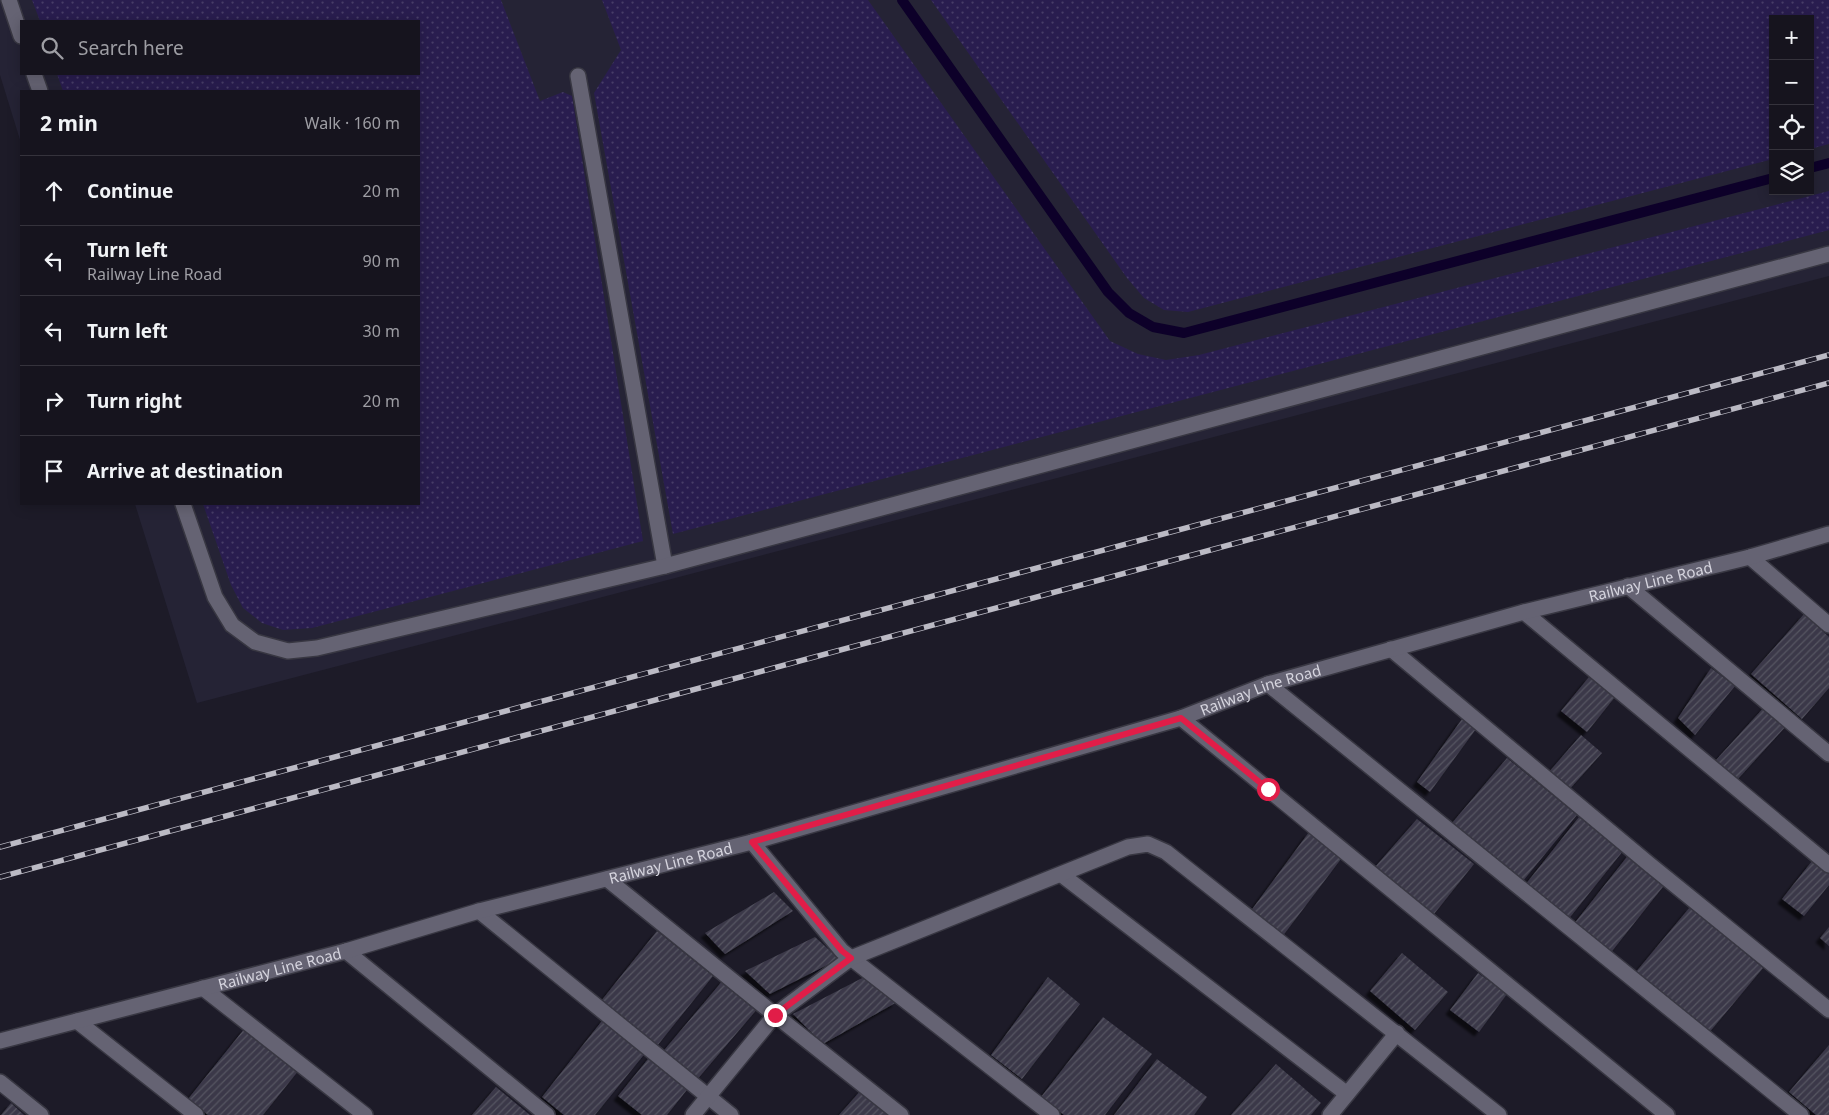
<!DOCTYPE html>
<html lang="en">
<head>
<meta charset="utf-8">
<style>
  :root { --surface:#16141e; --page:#1f1d27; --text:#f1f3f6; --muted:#9e9ea4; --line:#35333c }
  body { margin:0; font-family:"Noto Sans",sans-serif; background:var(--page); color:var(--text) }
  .controls { position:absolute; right:15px; top:15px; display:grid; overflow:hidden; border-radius:0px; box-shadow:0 2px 12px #0003 }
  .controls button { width:45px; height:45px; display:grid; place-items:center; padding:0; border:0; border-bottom:1px solid var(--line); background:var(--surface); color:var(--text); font:25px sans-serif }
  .stop { position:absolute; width:15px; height:15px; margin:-11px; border:4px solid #e11d48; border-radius:50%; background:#fff }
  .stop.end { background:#e11d48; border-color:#fff; box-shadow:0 1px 5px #0008 }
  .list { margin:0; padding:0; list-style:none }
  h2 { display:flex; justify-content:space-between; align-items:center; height:65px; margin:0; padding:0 20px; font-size:21px }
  h2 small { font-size:16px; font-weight:400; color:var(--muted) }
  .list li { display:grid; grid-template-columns:32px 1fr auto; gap:15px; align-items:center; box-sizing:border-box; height:70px; padding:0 20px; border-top:1px solid var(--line) }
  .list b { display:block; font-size:19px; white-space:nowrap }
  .list p { margin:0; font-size:16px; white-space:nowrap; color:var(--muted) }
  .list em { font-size:16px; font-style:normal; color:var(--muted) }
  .icon { flex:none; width:28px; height:28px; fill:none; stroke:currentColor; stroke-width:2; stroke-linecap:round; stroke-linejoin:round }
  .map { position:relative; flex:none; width:1829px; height:1115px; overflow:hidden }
  .search { position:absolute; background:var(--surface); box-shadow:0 2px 12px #0003; left:20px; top:20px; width:400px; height:55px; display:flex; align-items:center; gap:12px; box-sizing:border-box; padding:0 18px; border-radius:0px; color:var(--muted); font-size:19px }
  .panel { position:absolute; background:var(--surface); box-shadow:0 2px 12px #0003; left:20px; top:90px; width:400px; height:415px; border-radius:0px }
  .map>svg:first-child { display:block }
</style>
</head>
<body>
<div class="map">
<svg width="1829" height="1115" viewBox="0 0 1829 1115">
  <defs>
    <pattern id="grass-dots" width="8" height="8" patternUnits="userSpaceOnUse" patternTransform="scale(1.25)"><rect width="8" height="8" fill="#291d4f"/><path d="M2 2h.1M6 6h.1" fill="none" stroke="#473d68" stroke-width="1.8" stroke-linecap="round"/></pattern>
    <pattern id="building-hatch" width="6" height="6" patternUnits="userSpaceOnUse" patternTransform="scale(1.25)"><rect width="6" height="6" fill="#3b3948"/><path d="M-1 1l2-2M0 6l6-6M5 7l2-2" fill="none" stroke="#565562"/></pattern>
    <filter id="shadow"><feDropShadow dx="-4.5" dy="4.5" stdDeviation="1" flood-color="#0009"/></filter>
  </defs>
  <rect width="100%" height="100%" fill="#1d1b28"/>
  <path fill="#252335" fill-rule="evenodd" d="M0,0h1829v276l-1632,427 -62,-199h284v-413h-398v52l-21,-68zM1773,19h37v172h-37zM21,21h398v53h-398z"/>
  <g fill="url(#grass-dots)">
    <polygon points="32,0 501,0 540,101 563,92 572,96 643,541 312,628 283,630 262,623 243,608 231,585 203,504 419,504 419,91 63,91 57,74 419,74 419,21 40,21"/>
    <polygon points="602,0 868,0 1110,341 1138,354 1166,360 1199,355 1829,191 1829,230 673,534 594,93 621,50"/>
    <polygon points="931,0 1829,0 1829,144 1810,149 1810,19 1773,19 1773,159 1188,312 1164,310 1144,298 1127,278"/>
  </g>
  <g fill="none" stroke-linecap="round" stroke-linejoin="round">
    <g stroke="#0d0029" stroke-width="10">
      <polyline points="902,0 1108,292 1129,313 1153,327 1184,333 1773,178"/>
      <polyline points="1810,168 1829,163"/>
    </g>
  </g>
  <g fill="url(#building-hatch)" filter="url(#shadow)">
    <polygon points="1804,614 1829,637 1829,688 1802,719 1751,674"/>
    <polygon points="1711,668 1735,686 1695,735 1678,718"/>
    <polygon points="1589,677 1615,697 1587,732 1561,711"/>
    <polygon points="1766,705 1787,725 1738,779 1716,760"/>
    <polygon points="1462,719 1476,729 1430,792 1417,782"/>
    <polygon points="1581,735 1602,753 1568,791 1548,773"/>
    <polygon points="1507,758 1577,815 1523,881 1452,823"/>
    <polygon points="1579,817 1623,851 1567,921 1525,885"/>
    <polygon points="1417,819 1474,864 1434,914 1375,867"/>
    <polygon points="1309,832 1341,859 1282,937 1250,912"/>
    <polygon points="1630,853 1666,883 1609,955 1573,925"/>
    <polygon points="1812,861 1829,874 1829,885 1804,916 1782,899"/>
    <polygon points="774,892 793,911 725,954 705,933"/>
    <polygon points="1690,907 1763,968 1708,1034 1635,973"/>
    <polygon points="1829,927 1829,946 1820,938"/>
    <polygon points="657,931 713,976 653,1051 597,1006"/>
    <polygon points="815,937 839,959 770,994 745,971"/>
    <polygon points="1402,953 1448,992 1415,1030 1370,991"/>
    <polygon points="1478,973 1507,994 1479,1032 1450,1010"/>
    <polygon points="868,975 897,1002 823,1044 793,1014"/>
    <polygon points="1048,977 1080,1004 1022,1079 991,1055"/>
    <polygon points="724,979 759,1007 695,1082 660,1055"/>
    <polygon points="605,1017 647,1051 595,1115 564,1115 542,1097"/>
    <polygon points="1103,1017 1152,1054 1105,1115 1064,1115 1041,1097"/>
    <polygon points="245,1028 299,1070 263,1115 208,1115 188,1099"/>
    <polygon points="1829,1045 1829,1115 1816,1115 1789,1092"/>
    <polygon points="652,1054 690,1086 667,1115 642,1115 618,1096"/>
    <polygon points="1157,1059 1207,1097 1194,1115 1114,1115"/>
    <polygon points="1276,1064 1321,1103 1311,1115 1231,1115"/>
    <polygon points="496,1087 530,1115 472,1115"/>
    <polygon points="862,1089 891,1115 839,1115"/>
    <polygon points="11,1103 24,1115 1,1115"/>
  </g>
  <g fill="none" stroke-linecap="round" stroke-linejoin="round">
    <g stroke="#383742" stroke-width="18">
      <g id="minor">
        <polyline points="9,0 21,36"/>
        <polyline points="34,74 40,91"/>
        <polyline points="578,76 665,566"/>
        <polyline points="183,504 215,597 232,625 255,642 288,651 317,648 665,566 1829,254"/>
        <polyline points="1750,557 1829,625"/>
        <polyline points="1628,586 1829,754"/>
        <polyline points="1524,612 1829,865"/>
        <polyline points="1391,649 1649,864 1829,1010"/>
        <polyline points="1268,684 1801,1115"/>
        <polyline points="1181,718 1667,1115"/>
        <polyline points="752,842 842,951 1052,1115"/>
        <polyline points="1062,875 1347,1094"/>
        <polyline points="607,879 775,1015 901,1115"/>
        <polyline points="479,911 731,1115"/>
        <polyline points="346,951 547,1115"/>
        <polyline points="203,988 365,1115"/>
        <polyline points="77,1021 196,1115"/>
        <path id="s1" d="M0,1041l346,-90 133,-40 273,-69 429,-124 87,-34 256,-72 226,-55 79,-23"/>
        <polyline points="0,1082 41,1115"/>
        <polyline points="693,1115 775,1015 851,958 1128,847 1148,844 1166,852 1499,1115"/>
        <polyline points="1330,1115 1397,1033"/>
      </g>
    </g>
    <use href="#minor" stroke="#656373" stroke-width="15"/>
    <g stroke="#bbbac4" stroke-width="5.5">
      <g id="rail">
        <polyline points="0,847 1829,355"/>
        <polyline points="0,877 1829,383"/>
      </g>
    </g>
    <use href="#rail" stroke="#1d1b28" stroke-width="4" stroke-dasharray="11" stroke-linecap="butt"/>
  </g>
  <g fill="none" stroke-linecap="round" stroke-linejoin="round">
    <polyline stroke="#e11d48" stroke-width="6" points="775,1015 851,958 842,951 752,842 1181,718 1268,789"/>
  </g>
  <g text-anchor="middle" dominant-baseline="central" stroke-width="4.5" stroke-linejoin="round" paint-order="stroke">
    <g font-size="15" fill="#d5d4de" stroke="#1d1b28">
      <text stroke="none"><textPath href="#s1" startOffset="1714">Railway Line Road</textPath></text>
      <text stroke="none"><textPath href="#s1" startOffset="1309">Railway Line Road</textPath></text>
      <text stroke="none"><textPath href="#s1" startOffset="694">Railway Line Road</textPath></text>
      <text stroke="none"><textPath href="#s1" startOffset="289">Railway Line Road</textPath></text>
    </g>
  </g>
</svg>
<div class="controls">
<button>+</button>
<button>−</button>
<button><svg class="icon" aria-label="locate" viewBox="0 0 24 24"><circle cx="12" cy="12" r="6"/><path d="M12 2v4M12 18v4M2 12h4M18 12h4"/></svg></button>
<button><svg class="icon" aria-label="layers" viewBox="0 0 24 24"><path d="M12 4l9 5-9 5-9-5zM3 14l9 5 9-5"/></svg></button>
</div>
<div class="stop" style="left:1268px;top:789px"></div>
<div class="stop end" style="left:775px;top:1015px"></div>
<div class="search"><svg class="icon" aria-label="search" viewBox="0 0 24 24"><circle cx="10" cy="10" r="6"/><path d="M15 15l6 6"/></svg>Search here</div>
<section class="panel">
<h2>2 min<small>Walk · 160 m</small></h2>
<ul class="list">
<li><svg class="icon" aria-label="ahead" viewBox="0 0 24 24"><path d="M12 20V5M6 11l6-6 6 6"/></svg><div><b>Continue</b></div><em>20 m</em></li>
<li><svg class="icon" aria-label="left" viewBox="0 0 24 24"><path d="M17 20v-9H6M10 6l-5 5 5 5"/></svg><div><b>Turn left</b><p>Railway Line Road</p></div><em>90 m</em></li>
<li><svg class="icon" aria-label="left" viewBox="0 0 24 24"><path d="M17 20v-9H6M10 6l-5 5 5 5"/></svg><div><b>Turn left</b></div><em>30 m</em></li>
<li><svg class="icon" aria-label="right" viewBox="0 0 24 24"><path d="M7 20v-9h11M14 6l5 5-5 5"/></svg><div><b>Turn right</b></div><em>20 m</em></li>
<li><svg class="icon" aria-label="arrive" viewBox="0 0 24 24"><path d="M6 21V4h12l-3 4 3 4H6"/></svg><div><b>Arrive at destination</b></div></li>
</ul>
</section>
</div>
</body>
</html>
